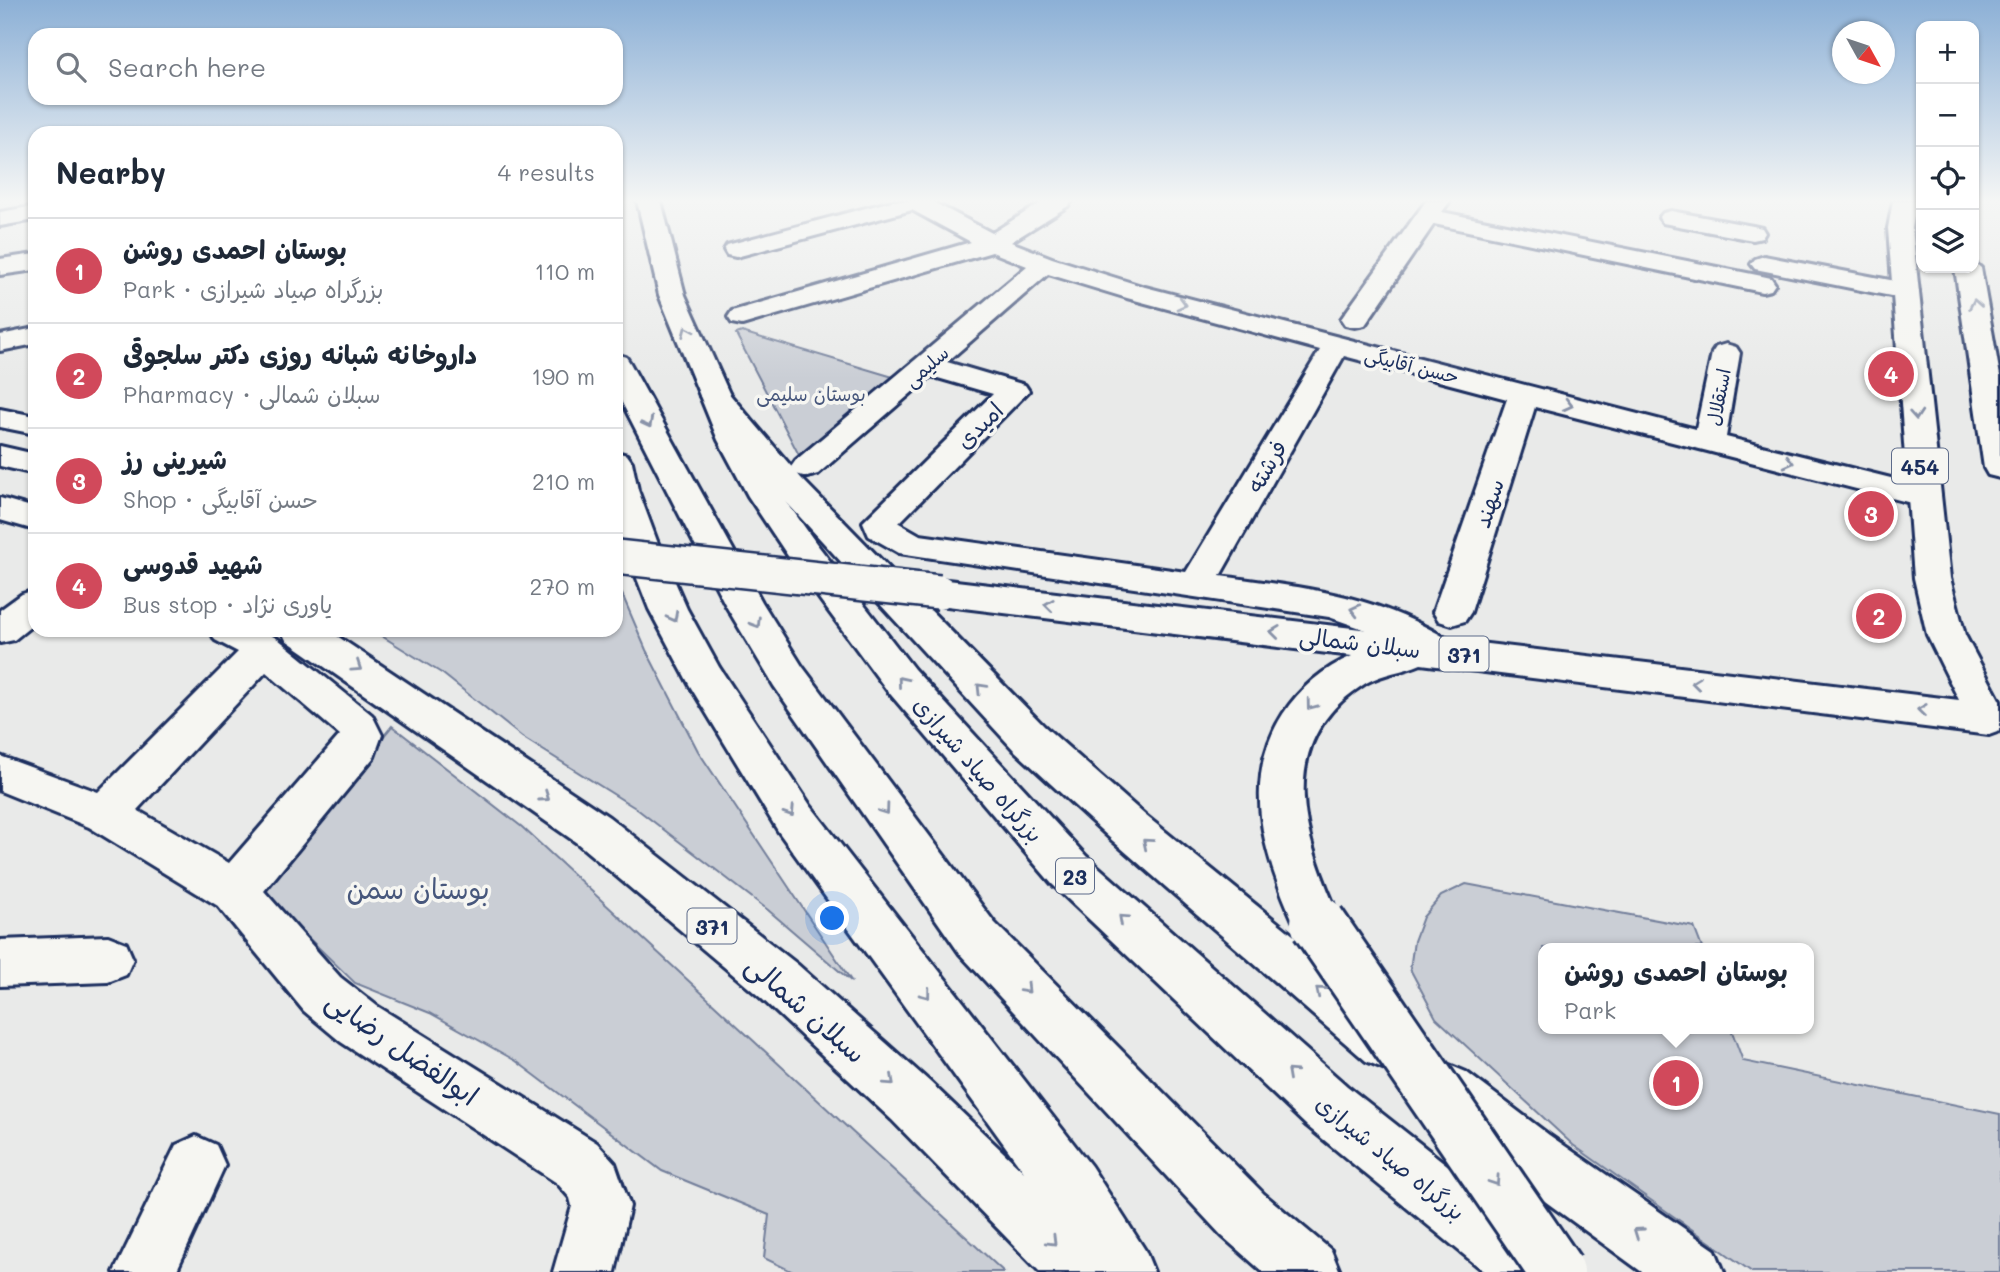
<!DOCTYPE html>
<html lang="en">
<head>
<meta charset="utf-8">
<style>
  :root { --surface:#fff; --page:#f2f2f3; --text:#1f2937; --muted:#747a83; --line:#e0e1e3; --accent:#d1495b }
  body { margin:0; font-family:Mali,"Playpen Sans Arabic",sans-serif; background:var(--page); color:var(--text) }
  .controls { position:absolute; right:21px; top:21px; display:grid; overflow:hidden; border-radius:14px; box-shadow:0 2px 5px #0004 }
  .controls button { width:63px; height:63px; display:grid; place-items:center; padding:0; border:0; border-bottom:2px solid var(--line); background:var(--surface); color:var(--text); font:35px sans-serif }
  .compass { position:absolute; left:1832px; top:21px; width:63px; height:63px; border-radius:50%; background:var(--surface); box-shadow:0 2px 5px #0004; rotate:130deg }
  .you { position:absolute; left:833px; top:919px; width:24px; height:24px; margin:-18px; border:5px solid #fff; border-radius:50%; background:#1a73e8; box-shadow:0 0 0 10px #1a73e833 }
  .badge { display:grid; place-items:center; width:46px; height:46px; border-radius:50%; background:var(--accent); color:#fff; font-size:23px; font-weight:700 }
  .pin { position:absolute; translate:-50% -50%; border:4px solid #fff; box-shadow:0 2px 7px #0006 }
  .popup { position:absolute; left:1538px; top:943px; width:276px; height:91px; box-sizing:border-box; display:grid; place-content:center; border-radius:14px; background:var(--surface); filter:drop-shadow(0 2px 5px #0005); font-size:23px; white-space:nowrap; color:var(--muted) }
  .popup b { font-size:26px; color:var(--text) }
  .popup::after { content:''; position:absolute; left:50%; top:100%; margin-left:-14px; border:14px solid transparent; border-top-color:var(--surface) }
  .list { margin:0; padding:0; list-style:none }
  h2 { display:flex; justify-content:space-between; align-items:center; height:91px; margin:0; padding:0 28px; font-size:30px }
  h2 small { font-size:23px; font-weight:400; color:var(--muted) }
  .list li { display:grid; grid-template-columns:46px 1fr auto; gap:21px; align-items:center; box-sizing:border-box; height:105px; padding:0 28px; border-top:2px solid var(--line) }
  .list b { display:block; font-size:26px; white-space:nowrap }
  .list p { margin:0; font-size:23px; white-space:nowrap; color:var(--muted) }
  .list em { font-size:23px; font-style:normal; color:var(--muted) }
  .icon { flex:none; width:38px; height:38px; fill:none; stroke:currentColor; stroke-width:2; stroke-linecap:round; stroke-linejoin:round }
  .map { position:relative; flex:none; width:2000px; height:1272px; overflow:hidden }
  .search { position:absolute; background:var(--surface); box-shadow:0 2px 5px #0004; left:28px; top:28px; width:595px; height:77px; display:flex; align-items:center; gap:18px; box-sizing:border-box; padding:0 24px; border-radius:21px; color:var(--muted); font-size:26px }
  .panel { position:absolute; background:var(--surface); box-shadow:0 2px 5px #0004; left:28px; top:126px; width:595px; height:511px; border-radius:21px }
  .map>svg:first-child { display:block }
</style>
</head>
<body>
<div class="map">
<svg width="2000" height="1272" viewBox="0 0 2000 1272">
  <rect width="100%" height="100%" fill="#e9eae9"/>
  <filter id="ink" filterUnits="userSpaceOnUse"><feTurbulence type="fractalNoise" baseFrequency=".0143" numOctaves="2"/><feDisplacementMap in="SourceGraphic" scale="14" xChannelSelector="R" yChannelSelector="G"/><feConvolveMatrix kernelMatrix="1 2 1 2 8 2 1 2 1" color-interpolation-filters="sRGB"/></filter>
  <g filter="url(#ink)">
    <g fill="#caced5" stroke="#727e9a" stroke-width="2">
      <polygon points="742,332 893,377 800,457 736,334"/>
      <polygon points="616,594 622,594 646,650 698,751 852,982 768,910 637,809 522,737 443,674 372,630 616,630"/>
      <polygon points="392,726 522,827 1004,1272 793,1272 764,1258 769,1215 662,1171 516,1061 430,1013 355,983 258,889"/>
      <polygon points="1466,884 1694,927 1702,948 1543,948 1543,1029 1731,1029 1743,1061 2000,1114 2000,1272 1752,1272 1573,1145 1436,1018 1410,969 1414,941 1423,917 1441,896"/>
    </g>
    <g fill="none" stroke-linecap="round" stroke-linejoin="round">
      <g stroke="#1b2f5e" stroke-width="6">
        <g id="minor">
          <path d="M892,201h39l61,32 52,-32h28l-4,5 -57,36 41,16 93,29 551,142 16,-76 4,-6 10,-3 10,3 4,6 -14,84 209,52 5,7 -5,7 -12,3 -388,-99 -64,205 -6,9 -13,4 -13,-4 -6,-9 74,-213 -163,-43 -124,220c87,12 154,18 231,65l6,10 -6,10 -14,4 -14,-4 -51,-29 -43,-15 -430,-64 -30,-17 -6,-14 130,-128 -62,-18 -113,98 -11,3 -11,-3 -5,-7 5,-7 231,-194 -35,-14 -250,73 -10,-2 -4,-6 4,-6 239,-69 -59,-32 -176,47 -9,-2 -3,-5 3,-5zM1048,274l79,24 193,52 -134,222 -266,-37 -21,-12 130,-132 -4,-6 -78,-23z"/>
          <polygon points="1426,201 1450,201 1442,212 1762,276 1771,278 1775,284 1771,290 1762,292 1434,224 1365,325 1355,327 1345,325 1341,319"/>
          <polygon points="35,206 35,220 0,226 0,212"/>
          <polygon points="1671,211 1753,226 1762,228 1765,233 1762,238 1753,240 1663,223 1659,218 1663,213"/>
          <polygon points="35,254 35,270 0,275 0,259"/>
          <polygon points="1764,256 1906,283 1915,285 1919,291 1915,297 1906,299 1755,269 1751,264 1755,259"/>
          <polygon points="35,328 35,344 0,351 0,335"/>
          <polygon points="0,409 35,416 35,434 0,427"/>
          <polygon points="35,590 35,623 14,640 0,643 0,610 22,594"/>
          <path d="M210,630h51l17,9 94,76 10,20 -8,22 -110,134 76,86 37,29 220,137 18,20 15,43 -15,66h-62l19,-66 -2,-8 -13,-15 -216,-141 -37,-31 -86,-105 -129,-79 -89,-36v-35l98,36 140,-140 -23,-12zM266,672l74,63 -111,128 -92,-53z"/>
          <polygon points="108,936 126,943 133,959 126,975 108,982 0,986 0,940"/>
          <polygon points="196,1136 216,1145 225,1165 176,1272 114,1272 176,1145"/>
        </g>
      </g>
      <g stroke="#1b2f5e" stroke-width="6">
        <g id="major">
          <path d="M1893,201h24l-5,27 38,350 15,57 35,66v30l-11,4 -568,-71c-18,8 -38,9 -55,19 -96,59 -62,157 -24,240l-7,15 -17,7 -17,-7c-33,-70 -64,-152 -18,-224 17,-26 41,-46 69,-58l-413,-51 -13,-4 -5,-9 5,-9 13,-4 1020,121 -32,-65 -13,-57 -26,-350z"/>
          <polygon points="1974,262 1981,268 2000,376 2000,478 1988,475 1984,468 1955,268 1974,268"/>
          <polygon points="715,387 726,390 801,478 1044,726 1145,815 1404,1025 1411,1043 1404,1061 1385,1069 1366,1061 1113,841 1014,750 777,492 700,396 704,390"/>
          <polygon points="0,446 35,454 35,474 0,466"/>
          <polygon points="616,452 627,455 632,462 638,490 657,541 687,609 719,667 810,805 1091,1166 1145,1250 1154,1272 1040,1272 892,1120 761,998 577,843 286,640 281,630 328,630 609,817 797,964 930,1082 1024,1172 778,831 690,686 649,609 616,525"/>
          <polygon points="0,498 35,508 35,530 0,520"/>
          <polygon points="1447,1064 1466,1072 1549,1135 1715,1250 1724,1272 1642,1272 1509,1175 1428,1110 1420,1091 1428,1072"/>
        </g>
      </g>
      <g stroke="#1b2f5e" stroke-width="6">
        <g id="highway">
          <polygon points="637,201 661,201 685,295 750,440 781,494 816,543 914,669 1086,856 1347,1086 1555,1250 1564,1272 1485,1272 1307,1126 1052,884 886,689 790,559 748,496 718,440 659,295"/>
          <polygon points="616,354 626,357 630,363 762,602 802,666 994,922 1264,1194 1331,1250 1340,1272 1263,1272 1222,1236 960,954 774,686 726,606 616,391"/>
        </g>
      </g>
      <use href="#minor" fill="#f6f6f2" fill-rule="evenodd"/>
      <use href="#major" fill="#f6f6f2" fill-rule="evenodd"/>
      <use href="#highway" fill="#f6f6f2" fill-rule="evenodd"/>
      <g stroke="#1b2f5e" stroke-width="38" stroke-linecap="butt">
        <polyline id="major-bridge-far1" points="616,557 939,592"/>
      </g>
      <g stroke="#1b2f5e" stroke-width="60" stroke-linecap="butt">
        <polyline id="major-bridge" points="1318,923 1557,1272"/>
      </g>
      <use href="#major-bridge-far1" stroke="#f6f6f2" stroke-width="33"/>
      <use href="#major-bridge" stroke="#f6f6f2" stroke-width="54"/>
    </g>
    <defs><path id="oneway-chevron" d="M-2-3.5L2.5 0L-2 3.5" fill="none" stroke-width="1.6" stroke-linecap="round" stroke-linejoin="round" transform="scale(1.75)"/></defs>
    <g stroke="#8892a8">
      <use href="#oneway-chevron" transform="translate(1182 304) rotate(15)"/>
      <use href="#oneway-chevron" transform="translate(1975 304) rotate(-100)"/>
      <use href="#oneway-chevron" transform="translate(687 331) rotate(-113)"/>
      <use href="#oneway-chevron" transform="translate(1568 405) rotate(14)"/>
      <use href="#oneway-chevron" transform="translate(1916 415) rotate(86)"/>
      <use href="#oneway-chevron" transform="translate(648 423) rotate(62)"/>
      <use href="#oneway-chevron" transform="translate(1789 462) rotate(14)"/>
      <use href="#oneway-chevron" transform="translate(1049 605) rotate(-173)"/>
      <use href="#oneway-chevron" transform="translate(1355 610) rotate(-166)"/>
      <use href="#oneway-chevron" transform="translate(673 617) rotate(62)"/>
      <use href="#oneway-chevron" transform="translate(756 623) rotate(58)"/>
      <use href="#oneway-chevron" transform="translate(1275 632) rotate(-173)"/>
      <use href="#oneway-chevron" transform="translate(357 667) rotate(34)"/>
      <use href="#oneway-chevron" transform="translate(902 681) rotate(-130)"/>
      <use href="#oneway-chevron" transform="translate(1696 683) rotate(-173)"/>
      <use href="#oneway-chevron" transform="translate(981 688) rotate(-134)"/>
      <use href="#oneway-chevron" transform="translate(1311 705) rotate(127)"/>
      <use href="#oneway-chevron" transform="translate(1922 710) rotate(-173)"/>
      <use href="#oneway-chevron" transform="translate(545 797) rotate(35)"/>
      <use href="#oneway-chevron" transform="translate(885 810) rotate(54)"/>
      <use href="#oneway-chevron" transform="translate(790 812) rotate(57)"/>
      <use href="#oneway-chevron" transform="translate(1147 843) rotate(-140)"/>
      <use href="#oneway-chevron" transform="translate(1123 919) rotate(-138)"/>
      <use href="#oneway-chevron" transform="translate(1026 989) rotate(46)"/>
      <use href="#oneway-chevron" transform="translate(1320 991) rotate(-140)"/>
      <use href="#oneway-chevron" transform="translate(926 994) rotate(53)"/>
      <use href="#oneway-chevron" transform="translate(1291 1073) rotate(-138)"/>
      <use href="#oneway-chevron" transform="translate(890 1081) rotate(42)"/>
      <use href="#oneway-chevron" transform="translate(1495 1181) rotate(56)"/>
      <use href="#oneway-chevron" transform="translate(1638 1232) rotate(-145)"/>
      <use href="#oneway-chevron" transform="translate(1052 1241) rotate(45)"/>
    </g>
  </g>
  <linearGradient id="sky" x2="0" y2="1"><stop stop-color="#8cb0d6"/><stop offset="0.53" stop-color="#f5f6f5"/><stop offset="1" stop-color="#f5f6f5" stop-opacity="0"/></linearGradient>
  <rect width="2000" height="379" fill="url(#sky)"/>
  <g text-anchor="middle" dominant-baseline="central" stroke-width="7" stroke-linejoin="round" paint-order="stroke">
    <g font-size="19" fill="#1b2f5e" stroke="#f6f6f2">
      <text transform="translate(1412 365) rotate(14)">حسن آقابیگی</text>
      <text transform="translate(926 366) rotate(-41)">سلیمی</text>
      <text transform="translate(1718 397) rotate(-79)">استقلال</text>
    </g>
    <g font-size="19" fill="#47577c" stroke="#f6f6f2">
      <text x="811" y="393">بوستان سلیمی</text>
    </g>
    <g fill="#f6f6f2" stroke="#5d6b8a" stroke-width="2">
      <rect x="1892" y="448.5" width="56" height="35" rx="5"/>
      <rect x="1439.5" y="636.5" width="49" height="35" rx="5"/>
      <rect x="1056" y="858.5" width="38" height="35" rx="5"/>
      <rect x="687.5" y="908.5" width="49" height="35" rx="5"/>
    </g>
    <g font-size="21" font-weight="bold" fill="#1b2f5e">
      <text x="1920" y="466">454</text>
      <text x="1464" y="654">371</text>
      <text x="1075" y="876">23</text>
      <text x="712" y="926">371</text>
    </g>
    <g font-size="23" fill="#1b2f5e" stroke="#f6f6f2">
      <text transform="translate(979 425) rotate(-44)">امیدی</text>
      <text transform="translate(1266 466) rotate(-60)">فرشته</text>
      <text transform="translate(1488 503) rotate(-72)">سهند</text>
      <text transform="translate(1360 642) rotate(7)">سبلان شمالی</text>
      <text transform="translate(979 769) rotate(49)">بزرگراه صیاد شیرازی</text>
      <text transform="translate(1391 1157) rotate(39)">بزرگراه صیاد شیرازی</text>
    </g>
    <g font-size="28" fill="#47577c" stroke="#f6f6f2">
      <text x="418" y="888">بوستان سمن</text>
    </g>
    <g font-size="28" fill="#1b2f5e" stroke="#f6f6f2">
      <text transform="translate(807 1008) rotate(41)">سبلان شمالی</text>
      <text transform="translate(403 1047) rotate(35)">ابوالفضل رضایی</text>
    </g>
  </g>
</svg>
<div class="controls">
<button>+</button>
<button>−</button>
<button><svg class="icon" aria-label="locate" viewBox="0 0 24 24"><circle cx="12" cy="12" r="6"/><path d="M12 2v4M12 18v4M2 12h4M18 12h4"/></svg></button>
<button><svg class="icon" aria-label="layers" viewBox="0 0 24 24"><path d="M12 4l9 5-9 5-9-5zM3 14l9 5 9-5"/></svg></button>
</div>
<svg class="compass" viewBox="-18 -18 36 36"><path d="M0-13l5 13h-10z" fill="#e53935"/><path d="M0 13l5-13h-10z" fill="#747a83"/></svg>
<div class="you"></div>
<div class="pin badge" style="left:1676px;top:1083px">1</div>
<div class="popup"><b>بوستان احمدی روشن</b>Park</div>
<div class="pin badge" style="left:1879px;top:616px">2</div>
<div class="pin badge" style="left:1871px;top:514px">3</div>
<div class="pin badge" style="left:1891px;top:374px">4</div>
<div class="search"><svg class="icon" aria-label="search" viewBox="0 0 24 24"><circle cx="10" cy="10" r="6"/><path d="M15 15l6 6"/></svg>Search here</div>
<section class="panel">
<h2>Nearby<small>4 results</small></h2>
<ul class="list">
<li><span class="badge">1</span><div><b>بوستان احمدی روشن</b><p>Park · بزرگراه صیاد شیرازی</p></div><em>110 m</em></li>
<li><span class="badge">2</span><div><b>داروخانه شبانه روزی دکتر سلجوقی</b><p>Pharmacy · سبلان شمالی</p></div><em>190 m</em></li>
<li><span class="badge">3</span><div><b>شیرینی رز</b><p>Shop · حسن آقابیگی</p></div><em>210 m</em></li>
<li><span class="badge">4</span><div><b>شهید قدوسی</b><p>Bus stop · یاوری نژاد</p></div><em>270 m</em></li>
</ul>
</section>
</div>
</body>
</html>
